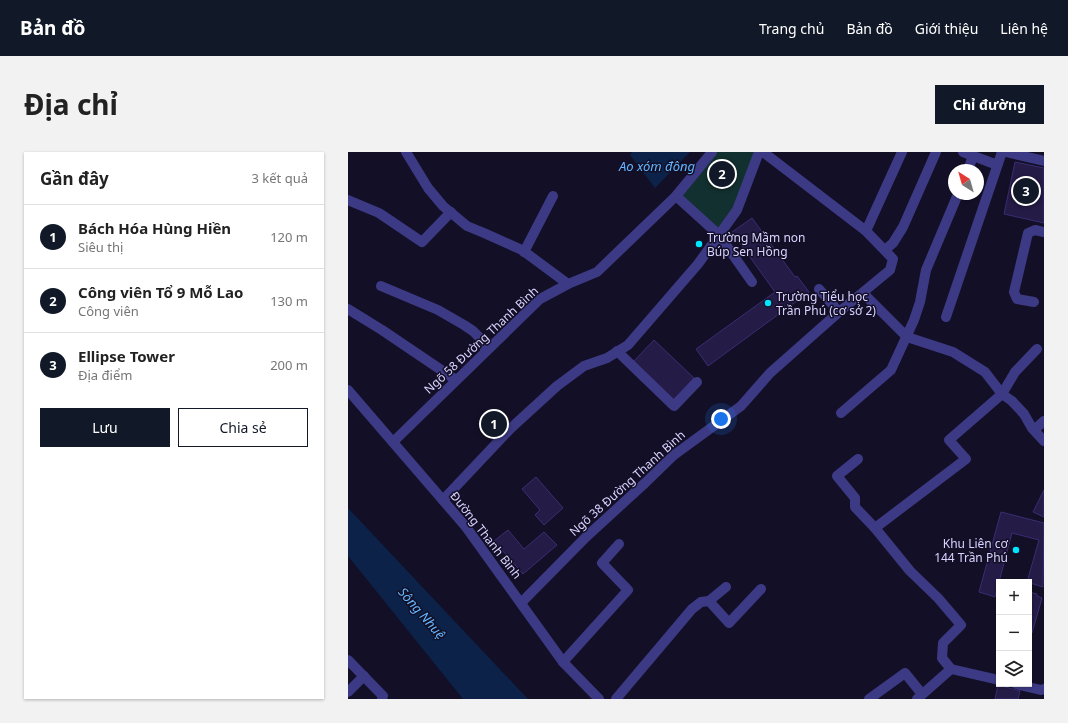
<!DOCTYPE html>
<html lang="vi">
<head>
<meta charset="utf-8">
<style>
  :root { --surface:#fff; --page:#f2f2f2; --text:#222; --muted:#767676; --line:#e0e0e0; --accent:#111827 }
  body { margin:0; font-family:"Noto Sans",sans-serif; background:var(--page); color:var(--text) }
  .controls { position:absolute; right:12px; bottom:12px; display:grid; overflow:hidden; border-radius:0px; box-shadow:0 1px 3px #0004 }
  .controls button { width:36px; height:36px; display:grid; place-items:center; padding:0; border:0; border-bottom:1px solid var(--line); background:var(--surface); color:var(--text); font:20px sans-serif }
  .compass { position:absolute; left:600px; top:12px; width:36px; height:36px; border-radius:50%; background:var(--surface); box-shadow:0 1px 3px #0004; rotate:323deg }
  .you { position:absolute; left:373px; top:267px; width:14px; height:14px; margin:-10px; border:3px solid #fff; border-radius:50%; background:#1a73e8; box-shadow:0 0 0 6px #1a73e833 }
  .badge { display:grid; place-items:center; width:26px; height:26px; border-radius:50%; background:var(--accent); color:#fff; font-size:13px; font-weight:700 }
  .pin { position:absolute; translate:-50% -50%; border:2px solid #fff; box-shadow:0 1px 4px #0006 }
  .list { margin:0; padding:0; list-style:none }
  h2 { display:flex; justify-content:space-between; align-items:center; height:52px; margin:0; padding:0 16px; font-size:17px }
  h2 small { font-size:13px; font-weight:400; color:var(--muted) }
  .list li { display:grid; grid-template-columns:26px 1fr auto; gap:12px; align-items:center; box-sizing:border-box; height:64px; padding:0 16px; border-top:1px solid var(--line) }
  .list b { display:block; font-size:15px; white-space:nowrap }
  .list p { margin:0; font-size:13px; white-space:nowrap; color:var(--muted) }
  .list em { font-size:13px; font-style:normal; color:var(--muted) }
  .actions { display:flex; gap:8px; padding:12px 16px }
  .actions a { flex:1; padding:9px 0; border:1px solid var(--accent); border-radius:0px; text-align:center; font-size:14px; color:var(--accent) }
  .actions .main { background:var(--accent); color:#fff }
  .icon { flex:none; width:22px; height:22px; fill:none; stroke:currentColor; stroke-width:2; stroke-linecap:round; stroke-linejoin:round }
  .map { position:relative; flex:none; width:696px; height:547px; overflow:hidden; border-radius:0px }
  header { display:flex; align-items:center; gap:24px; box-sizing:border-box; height:56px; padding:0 20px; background:var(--accent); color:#fff }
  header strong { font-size:19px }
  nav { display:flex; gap:22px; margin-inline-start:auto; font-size:14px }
  .intro { display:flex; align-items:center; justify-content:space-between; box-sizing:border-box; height:96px; padding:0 24px }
  h1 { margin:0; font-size:28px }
  .button { padding:10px 18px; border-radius:0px; background:var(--accent); color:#fff; font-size:14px; font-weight:700 }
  main { display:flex; gap:24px; padding:0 24px }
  aside { flex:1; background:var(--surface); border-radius:0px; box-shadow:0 1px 3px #0004 }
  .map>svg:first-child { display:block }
</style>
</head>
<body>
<header>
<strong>Bản đồ</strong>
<nav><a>Trang chủ</a><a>Bản đồ</a><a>Giới thiệu</a><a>Liên hệ</a></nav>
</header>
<div class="intro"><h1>Địa chỉ</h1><a class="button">Chỉ đường</a></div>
<main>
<aside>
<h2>Gần đây<small>3 kết quả</small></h2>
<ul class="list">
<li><span class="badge">1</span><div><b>Bách Hóa Hùng Hiền</b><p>Siêu thị</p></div><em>120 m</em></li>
<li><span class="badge">2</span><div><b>Công viên Tổ 9 Mỗ Lao</b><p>Công viên</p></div><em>130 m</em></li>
<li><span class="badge">3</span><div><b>Ellipse Tower</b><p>Địa điểm</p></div><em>200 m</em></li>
</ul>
<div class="actions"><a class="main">Lưu</a><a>Chia sẻ</a></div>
</aside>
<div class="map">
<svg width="696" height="547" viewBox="0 0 696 547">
  <rect width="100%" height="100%" fill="#130f26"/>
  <polygon fill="#12302f" points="364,0 411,0 389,58 371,83 328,44"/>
  <g fill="#0c2248">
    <polygon points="284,0 342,0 307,36 282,3"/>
    <polygon points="0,356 180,547 115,547 0,404"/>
  </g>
  <g fill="#241b47" stroke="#3b2d73">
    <polygon points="667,10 696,16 696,71 656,62"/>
    <polygon points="404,66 447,125 449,124 461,140 360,214 348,197 427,140 384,80"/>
    <polygon points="306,188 346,226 325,248 285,210"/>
    <polygon points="188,325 215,356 196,373 187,363 192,358 174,337"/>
    <polygon points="696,338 696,365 685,360"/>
    <polygon points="653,360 696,371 695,435 679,430 691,388 664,381 647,445 631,440"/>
    <polygon points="160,378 176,397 196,380 209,393 175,422 146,389"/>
    <polygon points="681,440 689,442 689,444 694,446 684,481 681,481"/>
    <polygon points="650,533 672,539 670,547 647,547"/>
  </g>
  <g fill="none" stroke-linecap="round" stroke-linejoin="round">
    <g stroke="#3d3a85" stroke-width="10">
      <polyline points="58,0 80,36 95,54 119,74 136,81 174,98 220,132"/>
      <polyline points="615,0 644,11 650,12"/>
      <polyline points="658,0 696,9"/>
      <polyline points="620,18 625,4"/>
      <polyline points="328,44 371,83 404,130"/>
      <polyline points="0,48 31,61 74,90 103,60"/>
      <polyline points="518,79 554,0"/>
      <polyline points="537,98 545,91 555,75 588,0"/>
      <polyline points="176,100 205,44"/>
      <polyline points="33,134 90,158 116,173 125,179 132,186 138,199"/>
      <polyline points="471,137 491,160"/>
      <polyline points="515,141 559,185 605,200 637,220 654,242 664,249 676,262 684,276 696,289"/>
      <polyline points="686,150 669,147 666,140 680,81 687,78 696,80"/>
      <polyline points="0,157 34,178 108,228"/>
      <polyline points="598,165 654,0"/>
      <polyline points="269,199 326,254 349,230"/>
      <polyline points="0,238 118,375 215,510 251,547"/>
      <polyline points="493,261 543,218 566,168 572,150 578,118 610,42"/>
      <polyline points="686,278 696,269"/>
      <polyline points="45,290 192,147 220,132 249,120 328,44 364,0"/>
      <polyline points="510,307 489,324 507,346 507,355 527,376 562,419 590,446 613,473 595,491 594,506 603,517 651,528"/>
      <polyline points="95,348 163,276 209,234 236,214 259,206 280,193 350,112 389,58 411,0"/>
      <polyline points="527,376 618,307 601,288 654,242 667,220 689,197"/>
      <polyline points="361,449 381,471 413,437"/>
      <polyline points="173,451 238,385 297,331 326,303 393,254 422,221 491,160 542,118 545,107 518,79 415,0"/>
      <polyline points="0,508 35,544 34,547"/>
      <polyline points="215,510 280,438 254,411 271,392"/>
      <polyline points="668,532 693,538 696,537"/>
      <polyline points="0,540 16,524"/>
      <polyline points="268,547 344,457 353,450 361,449 378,435"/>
      <polyline points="521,547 557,521 574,542"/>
      <polyline points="569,547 603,517"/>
    </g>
  </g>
  <g fill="#00e5ff" stroke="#130f26" stroke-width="1.5">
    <circle cx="351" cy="92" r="4"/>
    <circle cx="420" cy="151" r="4"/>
    <circle cx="668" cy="398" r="4"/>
  </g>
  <g text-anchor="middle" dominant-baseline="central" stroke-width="3" stroke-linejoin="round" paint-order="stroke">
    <g font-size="12" fill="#d9d4ff" stroke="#130f26" text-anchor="start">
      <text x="359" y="85">Trường Mầm non<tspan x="359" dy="14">Búp Sen Hồng</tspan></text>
      <text x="428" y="144">Trường Tiểu học<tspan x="428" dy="14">Trần Phú (cơ sở 2)</tspan></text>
      <text x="660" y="391" text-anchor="end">Khu Liên cơ<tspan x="660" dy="14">144 Trần Phú</tspan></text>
    </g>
    <g font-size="12" fill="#d9d4ff" stroke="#130f26">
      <text transform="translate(133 188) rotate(-43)">Ngõ 58 Đường Thanh Bình</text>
      <text transform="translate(279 331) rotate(-42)">Ngõ 38 Đường Thanh Bình</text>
      <text transform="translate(138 383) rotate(52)">Đường Thanh Bình</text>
    </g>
    <g font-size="13" font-style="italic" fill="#62b6ff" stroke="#130f26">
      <text x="309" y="14">Ao xóm đông</text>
      <text transform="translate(74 461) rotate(49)">Sông Nhuệ</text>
    </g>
  </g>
</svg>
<div class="controls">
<button>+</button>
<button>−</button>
<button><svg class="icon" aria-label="layers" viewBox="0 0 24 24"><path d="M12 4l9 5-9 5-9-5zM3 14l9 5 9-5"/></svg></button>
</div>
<svg class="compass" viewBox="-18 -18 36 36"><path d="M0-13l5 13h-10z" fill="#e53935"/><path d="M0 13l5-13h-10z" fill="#767676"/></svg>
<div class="you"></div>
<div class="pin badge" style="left:146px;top:272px">1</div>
<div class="pin badge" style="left:374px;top:22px">2</div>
<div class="pin badge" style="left:678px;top:39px">3</div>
</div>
</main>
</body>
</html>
